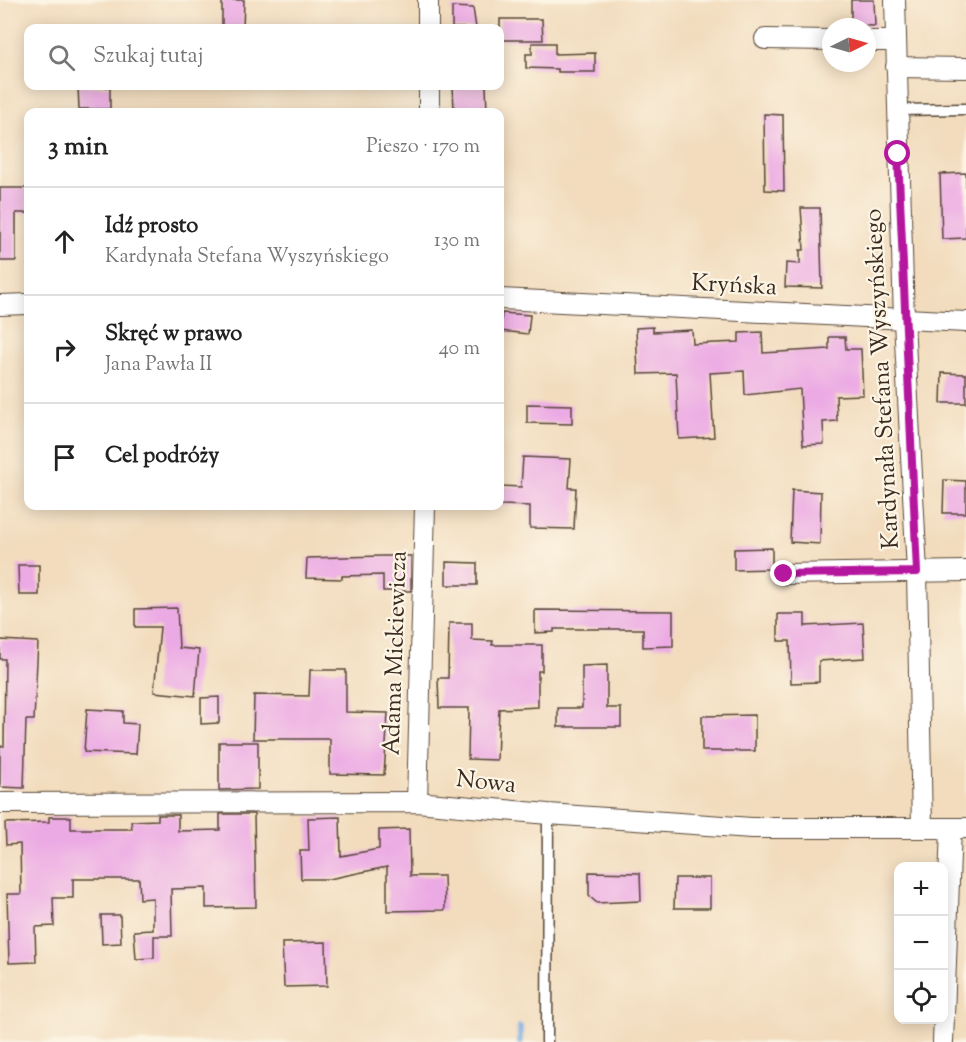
<!DOCTYPE html>
<html lang="pl">
<head>
<meta charset="utf-8">
<style>
  :root { --surface:#fff; --page:#f2f2f2; --text:#222; --muted:#767676; --line:#e0e0e0 }
  body { margin:0; font-family:"Sorts Mill Goudy",serif; background:var(--page); color:var(--text) }
  .controls { position:absolute; right:18px; bottom:18px; display:grid; overflow:hidden; border-radius:12px; box-shadow:0 3px 15px #0003 }
  .controls button { width:54px; height:54px; display:grid; place-items:center; padding:0; border:0; border-bottom:2px solid var(--line); background:var(--surface); color:var(--text); font:30px sans-serif }
  .compass { position:absolute; left:822px; top:18px; width:54px; height:54px; border-radius:50%; background:var(--surface); box-shadow:0 3px 15px #0003; rotate:85deg }
  .stop { position:absolute; width:18px; height:18px; margin:-14px; border:4px solid #b5179e; border-radius:50%; background:#fff }
  .stop.end { background:#b5179e; border-color:#fff; box-shadow:0 2px 6px #0008 }
  .list { margin:0; padding:0; list-style:none }
  h2 { display:flex; justify-content:space-between; align-items:center; height:78px; margin:0; padding:0 24px; font-size:26px }
  h2 small { font-size:20px; font-weight:400; color:var(--muted) }
  .list li { display:grid; grid-template-columns:39px 1fr auto; gap:18px; align-items:center; box-sizing:border-box; height:108px; padding:0 24px; border-top:2px solid var(--line) }
  .list b { display:block; font-size:22px; white-space:nowrap }
  .list p { margin:0; font-size:20px; white-space:nowrap; color:var(--muted) }
  .list em { font-size:20px; font-style:normal; color:var(--muted) }
  .icon { flex:none; width:33px; height:33px; fill:none; stroke:currentColor; stroke-width:2; stroke-linecap:round; stroke-linejoin:round }
  .map { position:relative; flex:none; width:966px; height:1042px; overflow:hidden }
  .search { position:absolute; background:var(--surface); box-shadow:0 3px 15px #0003; left:24px; top:24px; width:480px; height:66px; display:flex; align-items:center; gap:15px; box-sizing:border-box; padding:0 21px; border-radius:12px; color:var(--muted); font-size:22px }
  .panel { position:absolute; background:var(--surface); box-shadow:0 3px 15px #0003; left:24px; top:108px; width:480px; height:402px; border-radius:12px }
  .map>svg:first-child { display:block }
</style>
</head>
<body>
<div class="map">
<svg width="966" height="1042" viewBox="0 0 966 1042">
  <rect width="100%" height="100%" fill="#fcf5e5"/>
  <filter id="ink" filterUnits="userSpaceOnUse"><feTurbulence type="fractalNoise" baseFrequency=".0167" numOctaves="2"/><feDisplacementMap in="SourceGraphic" scale="12" xChannelSelector="R" yChannelSelector="G"/><feConvolveMatrix kernelMatrix="1 2 1 2 8 2 1 2 1" color-interpolation-filters="sRGB"/></filter>
  <filter id="wash" filterUnits="userSpaceOnUse"><feTurbulence type="fractalNoise" baseFrequency=".008" numOctaves="4" result="noise"/><feDisplacementMap in="SourceGraphic" scale="24" xChannelSelector="R" yChannelSelector="G"/><feGaussianBlur stdDeviation="1.35" result="paint"/><feColorMatrix in="noise" values="0 0 0 0 0 0 0 0 0 0 0 0 0 0 0 0 0 1.4 0 .05"/><feComposite in="paint" operator="in"/></filter>
  <g filter="url(#wash)">
    <rect width="100%" height="100%" fill="#f2dcbd"/>
    <g fill="none" stroke-linecap="round" stroke-linejoin="round">
      <polyline stroke="#71aae1" stroke-width="6" points="520,1027 520,1042"/>
    </g>
    <g id="blocks">
      <g fill="#ecaae4">
        <polygon points="222,0 244,0 243,28 222,28"/>
        <polygon points="851,0 874,0 875,26 851,25"/>
        <polygon points="452,7 473,8 476,28 452,28"/>
        <polygon points="500,19 542,19 543,40 500,40"/>
        <polygon points="532,43 555,43 555,54 595,53 595,72 558,72 558,69 526,68 526,54 532,54"/>
        <polygon points="78,86 110,87 110,109 79,109"/>
        <polygon points="453,86 486,86 487,112 454,112"/>
        <polygon points="764,114 783,115 784,191 765,190"/>
        <polygon points="966,173 966,238 942,239 940,174"/>
        <polygon points="0,188 28,188 28,213 16,213 16,261 0,261"/>
        <polygon points="801,208 820,208 822,288 785,287 786,263 800,264 800,250 804,250"/>
        <polygon points="502,313 530,315 528,334 500,331"/>
        <polygon points="653,327 653,332 692,330 693,344 739,342 739,333 762,332 763,353 829,349 829,337 845,337 846,349 861,349 863,395 836,396 837,421 823,422 824,444 803,445 800,389 745,395 744,371 710,373 714,437 679,439 676,373 638,374 636,328"/>
        <polygon points="942,373 966,374 966,403 941,403"/>
        <polygon points="527,404 572,405 572,424 527,423"/>
        <polygon points="523,457 571,459 569,488 576,488 574,529 530,528 530,506 500,505 500,486 521,487"/>
        <polygon points="944,480 966,481 966,513 943,513"/>
        <polygon points="792,490 821,492 820,544 790,542"/>
        <polygon points="772,548 772,569 734,570 734,549"/>
        <polygon points="382,556 411,556 411,591 383,591 383,575 342,576 342,579 306,578 307,558"/>
        <polygon points="446,562 477,563 477,585 446,585"/>
        <polygon points="18,565 39,565 39,595 19,595"/>
        <polygon points="177,608 179,648 199,650 195,696 154,692 160,627 135,627 135,609"/>
        <polygon points="535,610 673,611 673,646 643,647 643,629 554,629 554,632 535,633"/>
        <polygon points="778,614 805,614 805,626 863,623 865,658 819,661 819,682 791,683 790,641 778,641"/>
        <polygon points="449,623 472,623 472,640 493,641 492,645 542,645 542,671 538,671 538,707 499,709 497,760 468,759 469,708 439,708 438,678 448,678"/>
        <polygon points="0,640 38,642 34,720 26,720 24,788 0,787 0,746 4,746 5,659 0,659"/>
        <polygon points="607,665 607,708 621,708 621,727 558,727 558,708 582,708 582,666"/>
        <polygon points="310,670 346,670 346,712 388,713 384,775 330,774 330,739 253,739 254,695 309,696"/>
        <polygon points="219,697 219,723 201,724 201,698"/>
        <polygon points="87,709 123,711 123,723 138,724 136,754 84,752"/>
        <polygon points="755,715 755,751 702,751 702,716"/>
        <polygon points="219,742 258,742 258,789 219,790"/>
        <polygon points="220,814 254,814 256,907 206,908 206,888 171,889 172,936 154,936 154,958 136,959 134,931 153,930 153,898 140,899 139,879 73,879 73,898 53,898 54,926 35,927 36,962 9,963 7,894 21,894 20,844 6,845 5,823 49,822 49,817 71,817 71,829 132,829 131,821 158,820 158,815 178,815 178,831 220,830"/>
        <polygon points="340,817 341,856 379,849 379,830 409,829 410,876 444,876 445,910 387,911 387,867 329,879 301,879 300,851 309,851 308,818"/>
        <polygon points="589,872 640,873 641,901 597,903 589,896"/>
        <polygon points="675,878 710,878 710,908 674,908"/>
        <polygon points="101,915 120,915 121,943 102,944"/>
        <polygon points="326,942 327,986 284,987 282,943"/>
      </g>
    </g>
  </g>
  <g filter="url(#ink)">
    <use href="#blocks" fill-opacity="0" stroke="#564536" stroke-width="1.5"/>
    <g fill="none" stroke-linecap="round" stroke-linejoin="round">
      <g stroke="#564536" stroke-width="13">
        <g id="lane">
          <polyline points="897,110 966,109"/>
          <polyline points="547,1042 548,814"/>
        </g>
      </g>
      <g stroke="#564536" stroke-width="22">
        <g id="street">
          <polyline points="428,0 428,28"/>
          <polyline points="895,0 904,321 917,572 922,828"/>
          <polyline points="765,39 831,40"/>
          <polyline points="867,41 896,41"/>
          <polyline points="896,67 966,68"/>
          <polyline points="429,86 429,112"/>
          <polyline points="500,299 966,322"/>
          <polyline points="0,305 28,304"/>
          <polyline points="784,574 966,571"/>
          <polyline points="417,802 425,506"/>
          <polyline points="0,803 417,802 548,814 752,828 966,828"/>
          <polyline points="943,1042 951,828"/>
        </g>
      </g>
      <use href="#lane" stroke="#fff" stroke-width="10"/>
      <use href="#street" stroke="#fff" stroke-width="20"/>
    </g>
  </g>
  <g fill="none" stroke-linecap="round" stroke-linejoin="round" filter="url(#ink)">
    <polyline stroke="#b5179e" stroke-width="8" points="784,574 917,572 898,154"/>
  </g>
  <g text-anchor="middle" dominant-baseline="central" stroke-width="4.5" stroke-linejoin="round" paint-order="stroke">
    <g font-size="24" fill="#3b2a1e" stroke="#fcf5e5">
      <text transform="translate(734 286) rotate(3)">Kryńska</text>
      <text transform="translate(883 379) rotate(-93)">Kardynała Stefana Wyszyńskiego</text>
      <text transform="translate(396 653) rotate(-88)">Adama Mickiewicza</text>
      <text transform="translate(486 783) rotate(6)">Nowa</text>
    </g>
  </g>
</svg>
<div class="controls">
<button>+</button>
<button>−</button>
<button><svg class="icon" aria-label="locate" viewBox="0 0 24 24"><circle cx="12" cy="12" r="6"/><path d="M12 2v4M12 18v4M2 12h4M18 12h4"/></svg></button>
</div>
<svg class="compass" viewBox="-18 -18 36 36"><path d="M0-13l5 13h-10z" fill="#e53935"/><path d="M0 13l5-13h-10z" fill="#767676"/></svg>
<div class="stop" style="left:898px;top:154px"></div>
<div class="stop end" style="left:784px;top:574px"></div>
<div class="search"><svg class="icon" aria-label="search" viewBox="0 0 24 24"><circle cx="10" cy="10" r="6"/><path d="M15 15l6 6"/></svg>Szukaj tutaj</div>
<section class="panel">
<h2>3 min<small>Pieszo · 170 m</small></h2>
<ul class="list">
<li><svg class="icon" aria-label="ahead" viewBox="0 0 24 24"><path d="M12 20V5M6 11l6-6 6 6"/></svg><div><b>Idź prosto</b><p>Kardynała Stefana Wyszyńskiego</p></div><em>130 m</em></li>
<li><svg class="icon" aria-label="right" viewBox="0 0 24 24"><path d="M7 20v-9h11M14 6l5 5-5 5"/></svg><div><b>Skręć w prawo</b><p>Jana Pawła II</p></div><em>40 m</em></li>
<li><svg class="icon" aria-label="arrive" viewBox="0 0 24 24"><path d="M6 21V4h12l-3 4 3 4H6"/></svg><div><b>Cel podróży</b></div></li>
</ul>
</section>
</div>
</body>
</html>
